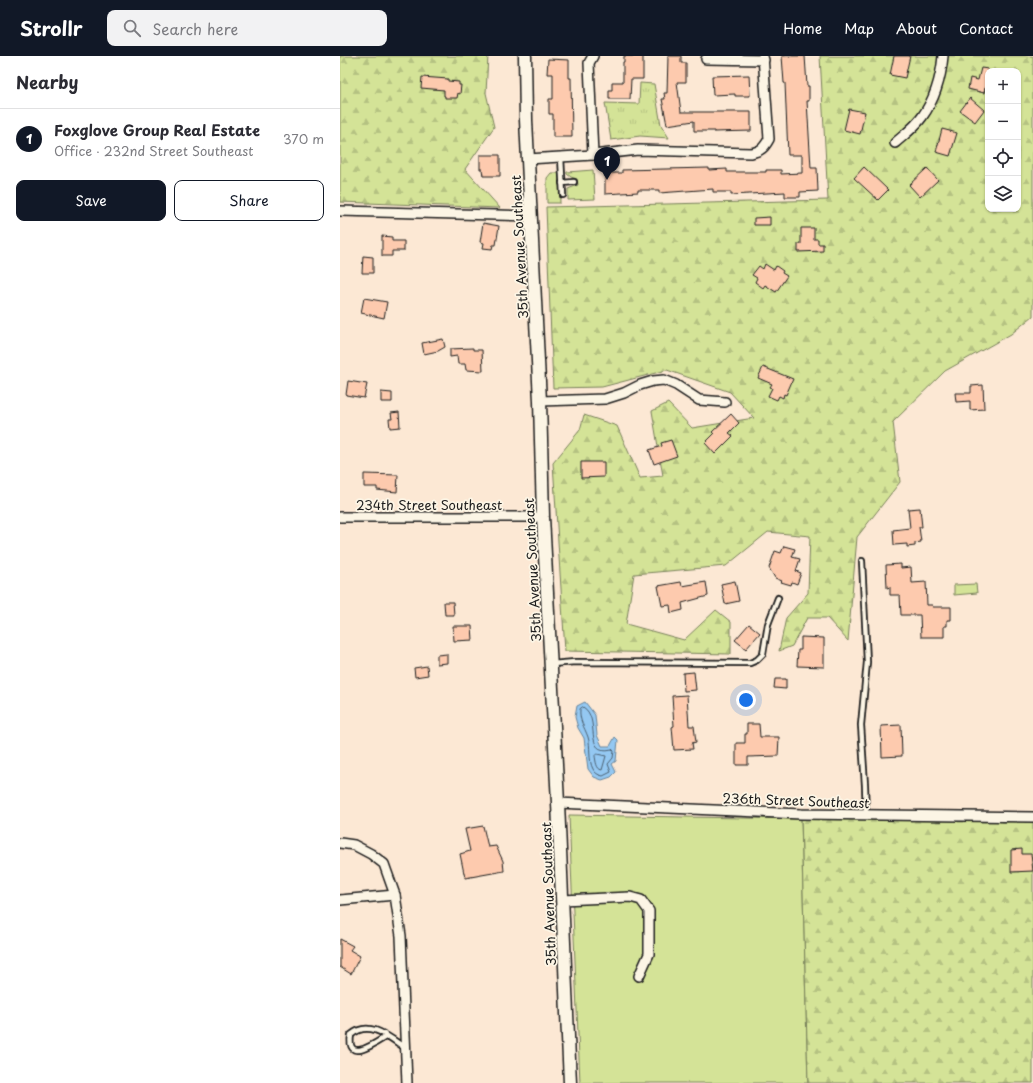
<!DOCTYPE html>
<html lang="en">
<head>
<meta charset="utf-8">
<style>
  :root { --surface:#fff; --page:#f2f2f3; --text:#2b2b33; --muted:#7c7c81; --line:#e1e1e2; --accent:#111827 }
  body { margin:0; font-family:"Playpen Sans",sans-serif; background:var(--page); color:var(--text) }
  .controls { position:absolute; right:12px; top:12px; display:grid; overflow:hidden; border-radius:8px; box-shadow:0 1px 3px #0004 }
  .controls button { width:36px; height:36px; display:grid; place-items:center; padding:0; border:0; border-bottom:1px solid var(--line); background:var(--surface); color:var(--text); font:20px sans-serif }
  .you { position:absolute; left:406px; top:644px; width:14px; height:14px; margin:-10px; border:3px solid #fff; border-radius:50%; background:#1a73e8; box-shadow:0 0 0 6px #1a73e833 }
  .badge { display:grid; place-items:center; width:26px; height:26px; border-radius:50%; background:var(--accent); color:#fff; font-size:13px; font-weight:700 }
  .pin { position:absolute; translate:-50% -33px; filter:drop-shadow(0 1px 2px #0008) }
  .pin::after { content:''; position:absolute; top:21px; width:14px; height:12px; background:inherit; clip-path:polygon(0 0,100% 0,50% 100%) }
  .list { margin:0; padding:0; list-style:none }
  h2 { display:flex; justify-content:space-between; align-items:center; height:52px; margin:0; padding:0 16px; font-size:17px }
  h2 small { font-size:13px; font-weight:400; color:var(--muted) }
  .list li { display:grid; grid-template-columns:26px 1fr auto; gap:12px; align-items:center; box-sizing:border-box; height:60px; padding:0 16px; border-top:1px solid var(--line) }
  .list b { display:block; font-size:15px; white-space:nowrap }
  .list p { margin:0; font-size:13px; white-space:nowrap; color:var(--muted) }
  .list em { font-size:13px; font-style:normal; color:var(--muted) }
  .actions { display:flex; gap:8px; padding:12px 16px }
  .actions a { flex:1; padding:9px 0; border:1px solid var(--accent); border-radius:8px; text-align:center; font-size:14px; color:var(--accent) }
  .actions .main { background:var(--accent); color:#fff }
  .icon { flex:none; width:22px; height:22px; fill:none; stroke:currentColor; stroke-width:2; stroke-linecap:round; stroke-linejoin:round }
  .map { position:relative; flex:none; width:693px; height:1027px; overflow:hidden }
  header { display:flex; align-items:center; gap:24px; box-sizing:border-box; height:56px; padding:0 20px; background:var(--accent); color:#fff }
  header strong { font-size:19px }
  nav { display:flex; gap:22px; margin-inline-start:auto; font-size:14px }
  .search { width:280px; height:36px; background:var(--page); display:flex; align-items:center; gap:10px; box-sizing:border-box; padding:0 14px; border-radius:8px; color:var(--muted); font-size:15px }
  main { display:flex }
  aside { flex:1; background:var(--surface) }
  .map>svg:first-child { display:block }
</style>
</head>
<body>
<header>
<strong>Strollr</strong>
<div class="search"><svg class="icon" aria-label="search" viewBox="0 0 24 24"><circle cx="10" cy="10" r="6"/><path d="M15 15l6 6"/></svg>Search here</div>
<nav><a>Home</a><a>Map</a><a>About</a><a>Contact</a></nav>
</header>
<main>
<aside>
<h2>Nearby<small></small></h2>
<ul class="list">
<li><span class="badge">1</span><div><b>Foxglove Group Real Estate</b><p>Office · 232nd Street Southeast</p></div><em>370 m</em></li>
</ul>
<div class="actions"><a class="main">Save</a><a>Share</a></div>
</aside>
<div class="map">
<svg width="693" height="1027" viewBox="0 0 693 1027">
  <defs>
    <pattern id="forest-firs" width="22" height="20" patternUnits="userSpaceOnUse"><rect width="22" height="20" fill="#d4e397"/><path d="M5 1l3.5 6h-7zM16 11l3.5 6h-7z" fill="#b5c282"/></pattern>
    <pattern id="park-tufts" width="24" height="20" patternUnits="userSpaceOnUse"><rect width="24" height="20" fill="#d4e397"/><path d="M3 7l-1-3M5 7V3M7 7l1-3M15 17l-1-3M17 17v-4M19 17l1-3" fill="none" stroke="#b5c282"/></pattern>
  </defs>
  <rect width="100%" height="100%" fill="#fce8d4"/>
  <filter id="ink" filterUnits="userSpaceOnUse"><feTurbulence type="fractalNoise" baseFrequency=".025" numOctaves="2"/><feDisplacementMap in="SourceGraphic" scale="8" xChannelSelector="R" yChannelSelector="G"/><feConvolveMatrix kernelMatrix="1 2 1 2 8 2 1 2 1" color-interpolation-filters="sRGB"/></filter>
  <g filter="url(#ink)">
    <g fill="#d4e397" stroke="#78805a">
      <polygon points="253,114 255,143 228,144 228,133 238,129 237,123 231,121 227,118 227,116"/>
      <polygon points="211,117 219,117 220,147 207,147 207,122"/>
      <polygon points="636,528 637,537 614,539 614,529"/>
      <polygon points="229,759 461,763 468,1027 240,1027"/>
    </g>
    <g fill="url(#forest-firs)" stroke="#78805a" fill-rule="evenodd">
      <polygon points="0,0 148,0 146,37 154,71 125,113 160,152 0,146"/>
      <path d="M480,0h213v260l-22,18 -66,37 -52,51 7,60 -43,55 -9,104 -21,-23h-20l-15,28 -13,5 7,-33 22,-25 2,-57 -42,-4 -42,34 -92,8 -8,50 58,16 32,-30 15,12v32l-166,-3 -12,-188 27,-33 4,-15 33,11 23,52 23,-2 -11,-65 16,-8 24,25 62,-10 -24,-26 -63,-22 -65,17 -49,1 -7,-181 282,-7zM648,15h30v138h-30z"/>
      <polygon points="461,758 693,761 693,1027 468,1027"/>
    </g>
    <polygon fill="url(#park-tufts)" stroke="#78805a" points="300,27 314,28 321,69 329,82 300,80 271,84 265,47 299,48"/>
    <polygon fill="#94c8f2" stroke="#64839c" points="245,646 255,659 257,679 262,690 270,690 275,681 278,684 276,705 272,708 276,716 271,721 262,724 254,721 248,713 244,682 238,672 235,661 237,650"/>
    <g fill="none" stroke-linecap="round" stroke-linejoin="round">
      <g stroke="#4c6172" stroke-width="1">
        <path d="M243,651c19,11 -1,49 29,42l2,2 -1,7 -5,6 3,8 -8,4c-5,-1 -8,-3 -10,-7 -5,-9 -2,-23 -5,-32 -4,-11 -9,-16 -8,-28z"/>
        <path d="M257,698l9,2 -4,14c-6,-1 -6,-9 -7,-14z"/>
      </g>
    </g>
    <g fill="#fdcaae" stroke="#1c1c1c">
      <polygon points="284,0 303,0 303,23 291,23 290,43 269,43 269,34 272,34 272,26 283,26 283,6 284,6"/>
      <polygon points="328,0 341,0 341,7 346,7 346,26 337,26 341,56 411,56 411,75 374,76 374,75 354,75 354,65 327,69 322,43 325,43 324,37 327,37"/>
      <polygon points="442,0 465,0 467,30 469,30 469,45 467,45 471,112 477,112 478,135 460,136 460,141 445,141 445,136 391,139 391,136 373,136 373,133 319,137 319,134 298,134 298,136 265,138 265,117 282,117 282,114 369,112 369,114 387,113 387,116 426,116 426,114 441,114 441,118 462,117 462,99 448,99 445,27 444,27"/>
      <polygon points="554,0 570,0 565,22 550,19"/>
      <polygon points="208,3 229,4 229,22 231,22 232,81 213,81 213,58 209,58 209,43 213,43 213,18 207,18"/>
      <polygon points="641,12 648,13 648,32 645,32 644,37 628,33 630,22 638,24"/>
      <polygon points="409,19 410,40 395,40 395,38 373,39 372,20"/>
      <polygon points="82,21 108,23 108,25 119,26 119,29 121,29 120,38 118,37 117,42 105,42 105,40 104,40 104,34 81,32"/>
      <polygon points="630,42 644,54 635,66 620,55"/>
      <polygon points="509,53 525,56 520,78 504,74"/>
      <polygon points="602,73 617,77 610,100 596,96"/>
      <polygon points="140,99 160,99 160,120 143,120 142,113 140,113"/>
      <polygon points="524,111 548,134 538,144 514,122"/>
      <polygon points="587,112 598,124 580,141 569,129"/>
      <polygon points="430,161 430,169 414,169 414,162"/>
      <polygon points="143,167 159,170 156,189 153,189 152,193 143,192 144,187 140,186"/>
      <polygon points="461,172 474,172 474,183 478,183 478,188 483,188 483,195 458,196 458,188 461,188"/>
      <polygon points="42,180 52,181 52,185 64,185 64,195 52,195 52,200 42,200"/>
      <polygon points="23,200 33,201 33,217 22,217"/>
      <polygon points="425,208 434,214 436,210 443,215 442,217 447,220 436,236 425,229 423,232 415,226 417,222 412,219 419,210 423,213"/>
      <polygon points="24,242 47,246 44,262 21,257"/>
      <polygon points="103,283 105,291 98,295 84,298 82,287"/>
      <polygon points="133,292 133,294 142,294 143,315 126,314 125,308 118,308 117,300 110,301 110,293"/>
      <polygon points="423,311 453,323 446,339 444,338 443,342 439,340 437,344 428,340 432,332 430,331 432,328 418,322"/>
      <polygon points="8,325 27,328 24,342 6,339"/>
      <polygon points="643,329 644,353 630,354 630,345 616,346 615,337 631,337 631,330"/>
      <polygon points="41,336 52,337 52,346 41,346"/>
      <polygon points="59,356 60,371 50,372 49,363 52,363 51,357"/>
      <polygon points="391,358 399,367 389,377 393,380 375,398 365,387 374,378 372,376"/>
      <polygon points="331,384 337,400 314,408 309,394 322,390 321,387"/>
      <polygon points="241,406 264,406 264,421 241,422"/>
      <polygon points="24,418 58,419 57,436 37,434 37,431 24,431"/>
      <polygon points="580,452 582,471 579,471 581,486 575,487 575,490 567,491 567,488 554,489 553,474 570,472 568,453"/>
      <polygon points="444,490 455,493 452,501 460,503 456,515 461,517 457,528 452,526 451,529 441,526 442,525 435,522 429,512 435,495 441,497"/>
      <polygon points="561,508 561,512 571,511 572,527 586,526 587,549 592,549 593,551 611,551 611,564 607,564 607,570 604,570 604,581 581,581 580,559 561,559 560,539 550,539 550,531 547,532 546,509"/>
      <polygon points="395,525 399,545 385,548 381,528"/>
      <polygon points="341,526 342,530 366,526 368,540 342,547 343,554 331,557 330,549 322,550 318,530"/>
      <polygon points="104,546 113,546 114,559 105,559"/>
      <polygon points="409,568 420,577 406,593 395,584"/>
      <polygon points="113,570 132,570 133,584 114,585"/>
      <polygon points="461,581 484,582 484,611 457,610 458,594 461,594"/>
      <polygon points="107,598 107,607 97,608 97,599"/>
      <polygon points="87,610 88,619 75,621 74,612"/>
      <polygon points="354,616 356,634 344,635 343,617"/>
      <polygon points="435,623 446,623 446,633 434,632"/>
      <polygon points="347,639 349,670 354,670 356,686 352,687 353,693 334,694 332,671 334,670 332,640"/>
      <polygon points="407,668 419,668 420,681 439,681 438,700 408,701 408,709 396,709 396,687 405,687 405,678 407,678"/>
      <polygon points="561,669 562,700 542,701 541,670"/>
      <polygon points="143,770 148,791 156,790 163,805 164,815 125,822 120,798 130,795 125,773"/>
      <polygon points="682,793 682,798 691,798 693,815 671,816 671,794"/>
      <polygon points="0,883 13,890 10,894 20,900 11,918 0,911"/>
    </g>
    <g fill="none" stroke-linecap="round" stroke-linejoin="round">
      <g stroke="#1c1c1c" stroke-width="8">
        <g id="service">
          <polyline points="221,101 223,139"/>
          <polyline points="222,127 234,126"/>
          <polyline points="522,505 527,606 521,669 525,729 526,759"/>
          <polyline points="212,608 235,606 410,607 417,604 423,598 428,568 438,542"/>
          <path d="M47,980c-10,6 -41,29 -36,-1 18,-16 38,2 54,13"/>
        </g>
      </g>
      <g stroke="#1c1c1c" stroke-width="12">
        <g id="minor">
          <polyline points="366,3 424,4"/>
          <path d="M555,87c9,-8 20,-16 27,-26 13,-18 19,-39 21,-61"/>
          <polyline points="253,99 249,7 253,0"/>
          <path d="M188,103l65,-4 45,-5 113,3c10,-2 13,-5 18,-14l-6,-83"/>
          <polyline points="0,155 191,160"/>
          <polyline points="200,345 265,343 284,337 300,329 313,325 324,324 336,329 359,344 385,346"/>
          <polyline points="0,461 203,461"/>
          <polyline points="218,747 461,758 693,761"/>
          <polyline points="0,787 14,789 31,798 44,808 55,839 61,880 67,1027"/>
          <polyline points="0,844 55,839"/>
          <polyline points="222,844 290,841 301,844 309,855 309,898 299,920"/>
        </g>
      </g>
      <g stroke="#1c1c1c" stroke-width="15">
        <polyline id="tertiary" points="185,0 186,64 200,345 203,461 218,747 230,1027"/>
      </g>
      <use href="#service" stroke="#fcf5e5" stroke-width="4.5"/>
      <use href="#minor" stroke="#fcf5e5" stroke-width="9"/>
      <use href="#tertiary" stroke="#fcf5e5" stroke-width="12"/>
    </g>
  </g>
  <g text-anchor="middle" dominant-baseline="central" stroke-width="3.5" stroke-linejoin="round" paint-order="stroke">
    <g font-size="13" fill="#1c1c1c" stroke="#fcf5e5">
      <text transform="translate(179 191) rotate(-93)">35th Avenue Southeast</text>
      <text x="89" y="448">234th Street Southeast</text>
      <text transform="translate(192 514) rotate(-93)">35th Avenue Southeast</text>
      <text transform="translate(456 744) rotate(2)">236th Street Southeast</text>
      <text transform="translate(208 838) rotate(-92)">35th Avenue Southeast</text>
    </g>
  </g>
</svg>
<div class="controls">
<button>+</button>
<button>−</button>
<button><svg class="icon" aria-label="locate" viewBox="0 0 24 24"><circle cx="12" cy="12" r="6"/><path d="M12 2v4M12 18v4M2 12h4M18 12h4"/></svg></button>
<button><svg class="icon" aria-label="layers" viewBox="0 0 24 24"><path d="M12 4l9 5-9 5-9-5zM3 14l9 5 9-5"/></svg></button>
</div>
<div class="you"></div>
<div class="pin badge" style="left:267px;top:124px">1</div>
</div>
</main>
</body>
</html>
